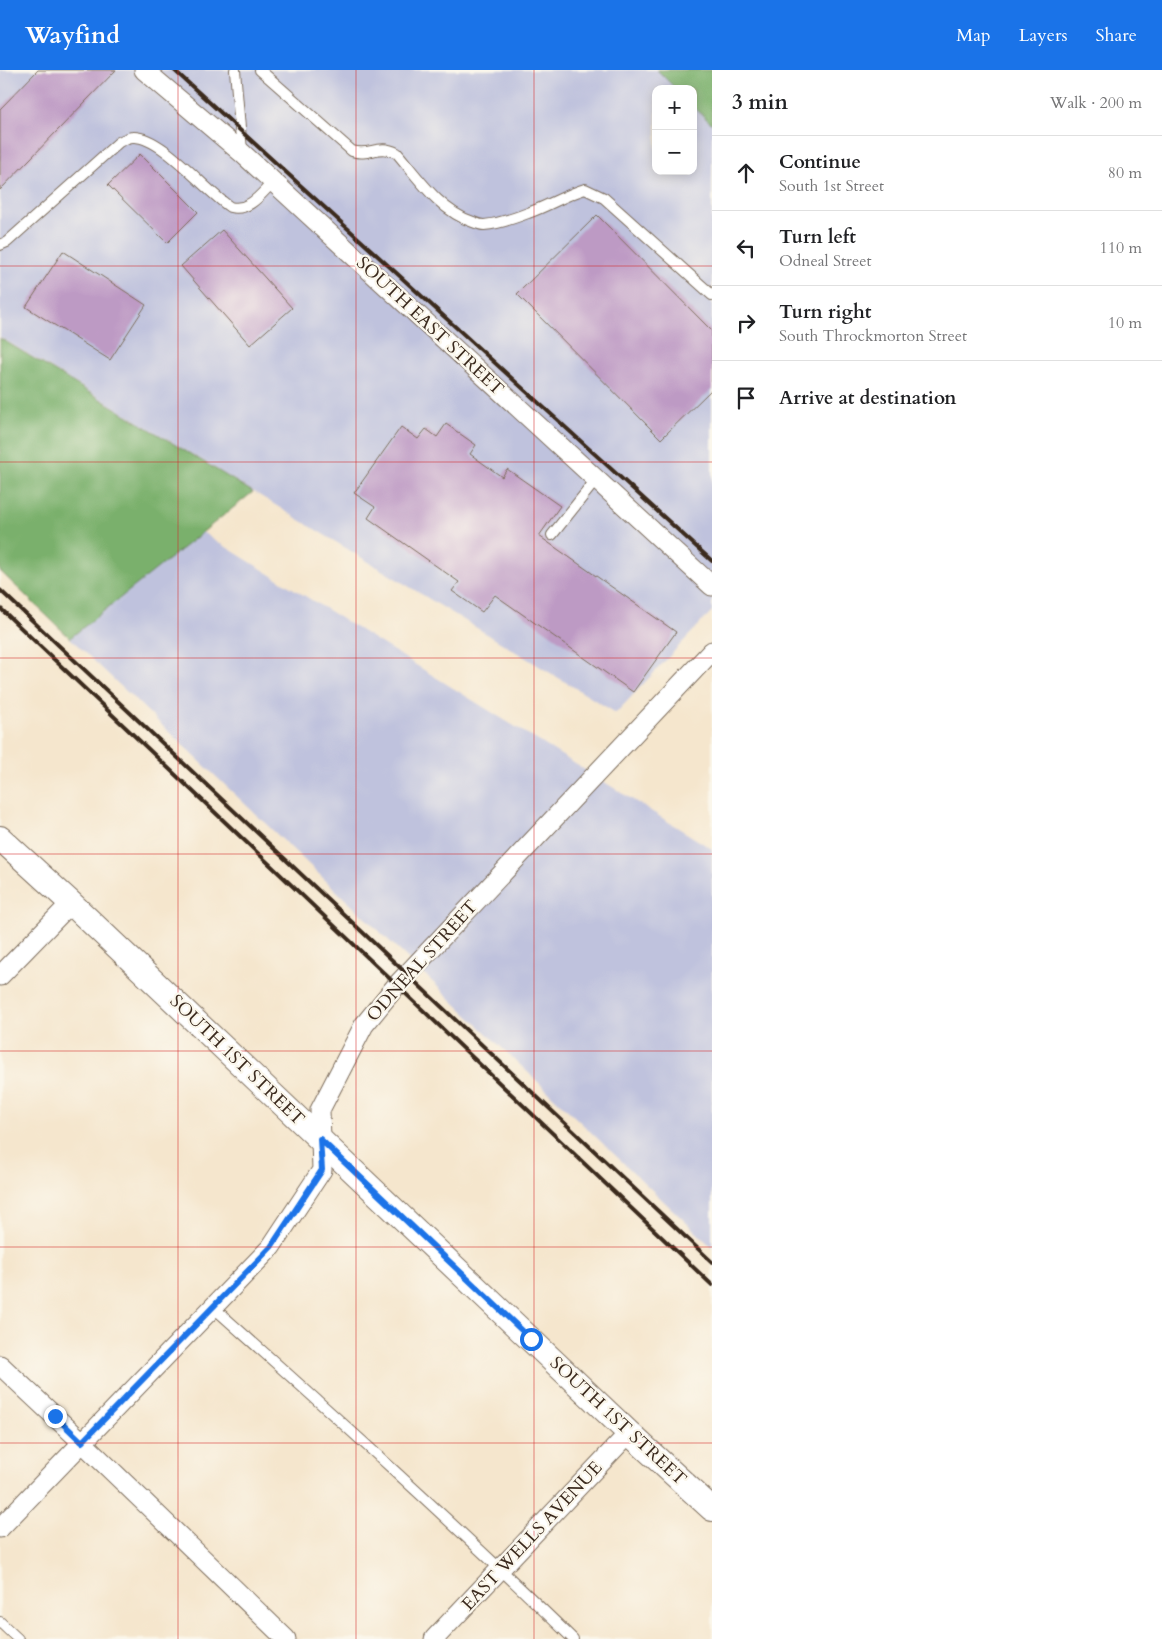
<!DOCTYPE html>
<html lang="en">
<head>
<meta charset="utf-8">
<style>
  :root { --surface:#fff; --page:#f2f2f2; --text:#202124; --muted:#757577; --line:#e0e0e0; --accent:#1a73e8 }
  body { margin:0; font-family:Cardo,serif; background:var(--page); color:var(--text) }
  .controls { position:absolute; right:15px; top:15px; display:grid; overflow:hidden; border-radius:10px; box-shadow:0 2px 12px #0003 }
  .controls button { width:45px; height:45px; display:grid; place-items:center; padding:0; border:0; border-bottom:1px solid var(--line); background:var(--surface); color:var(--text); font:25px sans-serif }
  .stop { position:absolute; width:15px; height:15px; margin:-11px; border:4px solid #1a73e8; border-radius:50%; background:#fff }
  .stop.end { background:#1a73e8; border-color:#fff; box-shadow:0 1px 5px #0008 }
  .list { margin:0; padding:0; list-style:none }
  h2 { display:flex; justify-content:space-between; align-items:center; height:65px; margin:0; padding:0 20px; font-size:21px }
  h2 small { font-size:16px; font-weight:400; color:var(--muted) }
  .list li { display:grid; grid-template-columns:32px 1fr auto; gap:15px; align-items:center; box-sizing:border-box; height:75px; padding:0 20px; border-top:1px solid var(--line) }
  .list b { display:block; font-size:19px; white-space:nowrap }
  .list p { margin:0; font-size:16px; white-space:nowrap; color:var(--muted) }
  .list em { font-size:16px; font-style:normal; color:var(--muted) }
  .icon { flex:none; width:28px; height:28px; fill:none; stroke:currentColor; stroke-width:2; stroke-linecap:round; stroke-linejoin:round }
  .map { position:relative; flex:none; width:712px; height:1569px; overflow:hidden }
  header { display:flex; align-items:center; gap:30px; box-sizing:border-box; height:70px; padding:0 25px; background:var(--accent); color:#fff }
  header strong { font-size:24px }
  nav { display:flex; gap:28px; margin-inline-start:auto; font-size:18px }
  main { display:flex }
  aside { flex:1; background:var(--surface) }
  .map>svg:first-child { display:block }
</style>
</head>
<body>
<header>
<strong>Wayfind</strong>
<nav><a>Map</a><a>Layers</a><a>Share</a></nav>
</header>
<main>
<div class="map">
<svg width="712" height="1569" viewBox="0 0 712 1569">
  <rect width="100%" height="100%" fill="#fbf7ec"/>
  <filter id="ink" filterUnits="userSpaceOnUse"><feTurbulence type="fractalNoise" baseFrequency=".02" numOctaves="2"/><feDisplacementMap in="SourceGraphic" scale="10" xChannelSelector="R" yChannelSelector="G"/><feConvolveMatrix kernelMatrix="1 2 1 2 8 2 1 2 1" color-interpolation-filters="sRGB"/></filter>
  <filter id="wash" filterUnits="userSpaceOnUse"><feTurbulence type="fractalNoise" baseFrequency=".0096" numOctaves="4" result="noise"/><feDisplacementMap in="SourceGraphic" scale="20" xChannelSelector="R" yChannelSelector="G"/><feGaussianBlur stdDeviation="1.12" result="paint"/><feColorMatrix in="noise" values="0 0 0 0 0 0 0 0 0 0 0 0 0 0 0 0 0 1.4 0 .05"/><feComposite in="paint" operator="in"/></filter>
  <g filter="url(#wash)">
    <rect width="100%" height="100%" fill="#f5e6cd"/>
    <g fill="#bfc2dd">
      <polygon points="0,0 657,0 676,19 656,19 656,101 693,101 693,36 712,54 712,541 616,643 0,267"/>
      <polygon points="202,462 712,779 712,1177 70,568"/>
    </g>
    <g fill="#7ab06c" stroke="#5a6d45">
      <polygon points="657,0 712,0 712,54 693,36 693,19 676,19"/>
      <polygon points="0,268 253,422 70,568 0,501"/>
    </g>
    <g id="blocks">
      <g fill="#bd9ac4">
        <polygon points="38,0 116,0 0,120 0,39"/>
        <polygon points="140,84 198,142 167,173 108,115"/>
        <polygon points="597,145 712,261 712,319 661,369 517,224"/>
        <polygon points="222,160 292,238 250,275 181,196"/>
        <polygon points="63,181 146,235 110,290 26,237"/>
        <polygon points="446,354 476,375 470,384 502,407 507,399 560,436 539,466 676,562 633,622 495,525 482,542 452,521 459,512 368,448 375,437 354,423 401,357 418,369 426,359 437,367"/>
      </g>
    </g>
  </g>
  <g filter="url(#ink)">
    <use href="#blocks" fill-opacity="0" stroke="#7c6c5b" stroke-width="1"/>
    <g fill="none" stroke-linecap="round" stroke-linejoin="round">
      <g stroke="#7c6c5b" stroke-width="12">
        <g id="service">
          <polyline points="235,0 242,81"/>
          <path d="M260,0l92,81c18,6 26,-8 45,2 22,26 43,58 76,69 3,1 7,3 11,3 14,-1 31,-7 44,-12 20,-7 37,-18 57,-24l19,9 108,97"/>
          <path d="M0,175l7,-3 112,-100c4,-2 10,-5 14,-5 29,-1 72,54 97,70 19,5 31,-13 43,-25"/>
          <polyline points="552,465 596,410"/>
          <path d="M213,1237c122,109 243,218 360,332"/>
          <polyline points="0,1552 18,1569"/>
        </g>
      </g>
      <g stroke="#7c6c5b" stroke-width="21">
        <g id="minor">
          <polyline points="144,0 242,83 712,516"/>
          <polyline points="0,906 71,833"/>
          <polyline points="0,1295 82,1372 286,1569"/>
          <polyline points="0,1458 271,1177 322,1100 320,1040 364,955 396,916 712,581"/>
          <polyline points="434,1569 629,1363"/>
        </g>
      </g>
      <g stroke="#7c6c5b" stroke-width="26">
        <polyline id="tertiary" points="0,768 71,833 629,1363 712,1439"/>
      </g>
      <use href="#service" stroke="#fff" stroke-width="10"/>
      <use href="#minor" stroke="#fff" stroke-width="19"/>
      <use href="#tertiary" stroke="#fff" stroke-width="24"/>
      <g stroke="#3b2a1e" stroke-width="4">
        <polyline points="174,0 712,491"/>
        <polyline points="0,520 712,1192"/>
        <polyline points="0,538 712,1215"/>
      </g>
    </g>
  </g>
  <g fill="none" stroke-linecap="round" stroke-linejoin="round" filter="url(#ink)">
    <polyline stroke="#1a73e8" stroke-width="6" points="55,1346 82,1372 271,1177 322,1100 320,1069 531,1269"/>
  </g>
  <path fill="none" stroke="#d62828" stroke-width="1" stroke-opacity="0.55" d="M178,0v1569M356,0v1569M534,0v1569M0,196h712M0,392h712M0,588h712M0,784h712M0,981h712M0,1177h712M0,1373h712"/>
  <g text-anchor="middle" dominant-baseline="central" stroke-width="4.5" stroke-linejoin="round" paint-order="stroke">
    <g font-size="18" fill="#3b2a1e" stroke="#fbf7ec">
      <text transform="translate(430 256) rotate(43)">SOUTH EAST STREET</text>
      <text transform="translate(422 891) rotate(-48)">ODNEAL STREET</text>
      <text transform="translate(237 990) rotate(44)">SOUTH 1ST STREET</text>
      <text transform="translate(618 1351) rotate(43)">SOUTH 1ST STREET</text>
      <text transform="translate(532 1466) rotate(-47)">EAST WELLS AVENUE</text>
    </g>
  </g>
</svg>
<div class="controls">
<button>+</button>
<button>−</button>
</div>
<div class="stop" style="left:531px;top:1269px"></div>
<div class="stop end" style="left:55px;top:1346px"></div>
</div>
<aside>
<h2>3 min<small>Walk · 200 m</small></h2>
<ul class="list">
<li><svg class="icon" aria-label="ahead" viewBox="0 0 24 24"><path d="M12 20V5M6 11l6-6 6 6"/></svg><div><b>Continue</b><p>South 1st Street</p></div><em>80 m</em></li>
<li><svg class="icon" aria-label="left" viewBox="0 0 24 24"><path d="M17 20v-9H6M10 6l-5 5 5 5"/></svg><div><b>Turn left</b><p>Odneal Street</p></div><em>110 m</em></li>
<li><svg class="icon" aria-label="right" viewBox="0 0 24 24"><path d="M7 20v-9h11M14 6l5 5-5 5"/></svg><div><b>Turn right</b><p>South Throckmorton Street</p></div><em>10 m</em></li>
<li><svg class="icon" aria-label="arrive" viewBox="0 0 24 24"><path d="M6 21V4h12l-3 4 3 4H6"/></svg><div><b>Arrive at destination</b></div></li>
</ul>
</aside>
</main>
</body>
</html>
